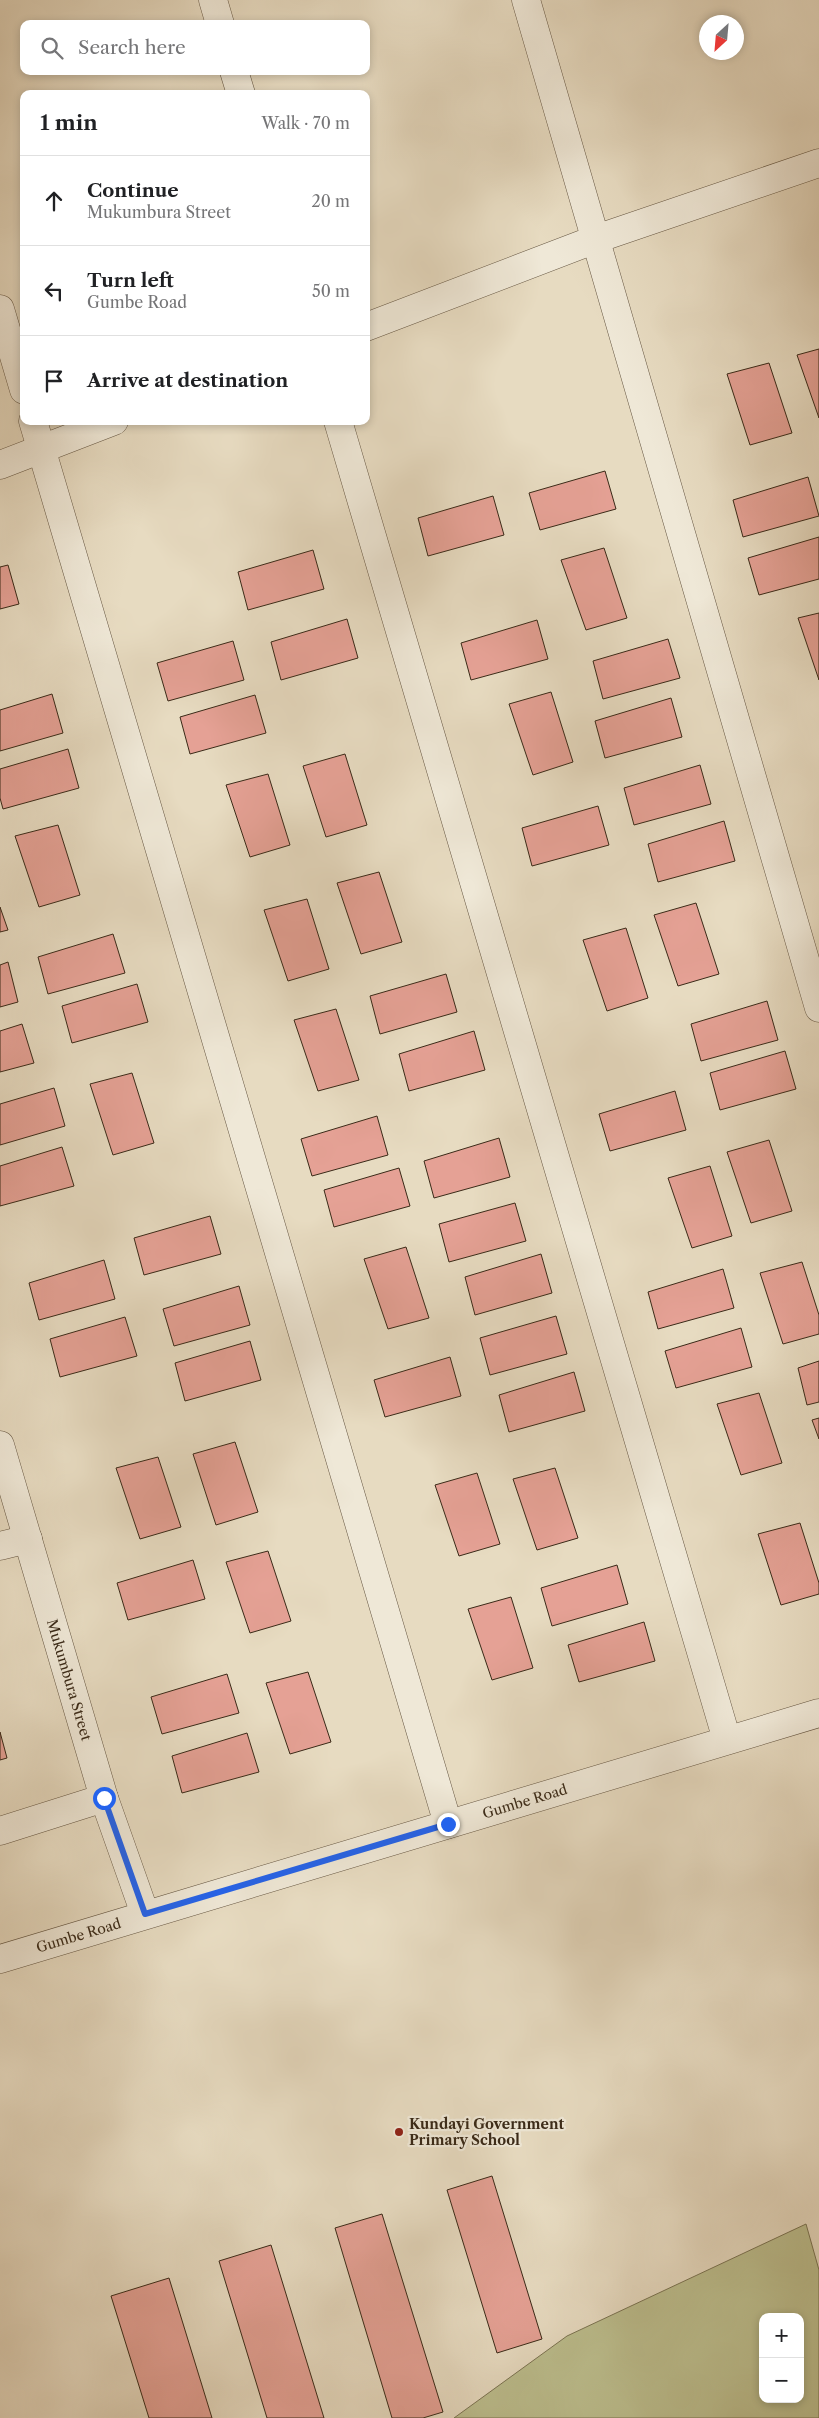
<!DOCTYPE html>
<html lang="en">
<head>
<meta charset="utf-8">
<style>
  :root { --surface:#fff; --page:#f2f2f2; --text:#202124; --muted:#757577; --line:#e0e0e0 }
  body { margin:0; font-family:"Libre Caslon Text",serif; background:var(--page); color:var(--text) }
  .controls { position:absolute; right:15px; bottom:15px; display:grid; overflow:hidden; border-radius:10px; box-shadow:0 2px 8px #0003 }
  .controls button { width:45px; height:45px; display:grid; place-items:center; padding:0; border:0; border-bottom:1px solid var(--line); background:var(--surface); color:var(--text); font:25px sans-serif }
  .compass { position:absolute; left:699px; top:15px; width:45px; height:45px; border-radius:50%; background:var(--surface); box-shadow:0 2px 8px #0003; rotate:206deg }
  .stop { position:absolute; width:15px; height:15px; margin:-11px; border:4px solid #2563eb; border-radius:50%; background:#fff }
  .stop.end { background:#2563eb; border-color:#fff; box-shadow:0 1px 5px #0008 }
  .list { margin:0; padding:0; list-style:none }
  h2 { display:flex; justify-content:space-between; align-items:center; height:65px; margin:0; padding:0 20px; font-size:21px }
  h2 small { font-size:16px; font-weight:400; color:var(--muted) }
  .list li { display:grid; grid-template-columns:32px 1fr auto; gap:15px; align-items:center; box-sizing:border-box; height:90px; padding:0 20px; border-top:1px solid var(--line) }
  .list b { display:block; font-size:19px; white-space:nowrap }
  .list p { margin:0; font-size:16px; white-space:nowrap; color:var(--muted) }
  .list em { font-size:16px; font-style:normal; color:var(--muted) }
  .icon { flex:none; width:28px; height:28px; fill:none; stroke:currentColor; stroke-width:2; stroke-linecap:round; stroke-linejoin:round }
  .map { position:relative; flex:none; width:819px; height:2418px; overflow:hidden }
  .search { position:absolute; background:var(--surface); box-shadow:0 2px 8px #0003; left:20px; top:20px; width:350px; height:55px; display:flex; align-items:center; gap:12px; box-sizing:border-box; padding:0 18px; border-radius:10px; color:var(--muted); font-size:19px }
  .panel { position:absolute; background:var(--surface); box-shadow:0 2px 8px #0003; left:20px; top:90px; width:350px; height:335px; border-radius:10px }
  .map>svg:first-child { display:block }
</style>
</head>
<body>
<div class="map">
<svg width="819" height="2418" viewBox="0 0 819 2418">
  <rect width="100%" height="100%" fill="#e7dbc1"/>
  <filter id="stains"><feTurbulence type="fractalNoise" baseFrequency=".004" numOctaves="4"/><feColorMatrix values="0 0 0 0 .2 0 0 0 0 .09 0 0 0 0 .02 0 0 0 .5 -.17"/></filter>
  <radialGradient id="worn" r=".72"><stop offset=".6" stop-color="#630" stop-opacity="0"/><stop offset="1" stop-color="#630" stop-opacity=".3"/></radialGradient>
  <path fill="#bcbe8e" stroke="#7b7453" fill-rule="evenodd" d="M806,2224l13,46v148h-365l113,-82zM763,2317h37v82h-37z"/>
  <g fill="#e5a195" stroke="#3a2a18">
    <polygon points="819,349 819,418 797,355"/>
    <polygon points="769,363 792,433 750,445 727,374"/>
    <polygon points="605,471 616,509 540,530 529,493"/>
    <polygon points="808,477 819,516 743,537 733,500"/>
    <polygon points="493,496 504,535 428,556 418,518"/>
    <polygon points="819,537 819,579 759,595 748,558"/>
    <polygon points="604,548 627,618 586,630 561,560"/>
    <polygon points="313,550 324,589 248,610 238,572"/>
    <polygon points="8,565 19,604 0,609 0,567"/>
    <polygon points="819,613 819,680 798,618"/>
    <polygon points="347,619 358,658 281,680 271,642"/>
    <polygon points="537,620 548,659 471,680 461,643"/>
    <polygon points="668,639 680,678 603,699 593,661"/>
    <polygon points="233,641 244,680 168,701 157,663"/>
    <polygon points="551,692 573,762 533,775 509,704"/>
    <polygon points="52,694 63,733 0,751 0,710"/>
    <polygon points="255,695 266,733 190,754 180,717"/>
    <polygon points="671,698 682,737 605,758 595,721"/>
    <polygon points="68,749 79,788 3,809 0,798 0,769"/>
    <polygon points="345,754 367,825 326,837 303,766"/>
    <polygon points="700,765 711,804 634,825 624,788"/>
    <polygon points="268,774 290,845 250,857 226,785"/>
    <polygon points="598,806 609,845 532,866 522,828"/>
    <polygon points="724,821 735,861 658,882 648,844"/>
    <polygon points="58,825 80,895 39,907 15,836"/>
    <polygon points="379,872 402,942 361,954 337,883"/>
    <polygon points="307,899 329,969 288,981 264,910"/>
    <polygon points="696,903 719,974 678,986 654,915"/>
    <polygon points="0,907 8,930 0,932"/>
    <polygon points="626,928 648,998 607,1011 583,940"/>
    <polygon points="113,934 125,973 48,994 38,957"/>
    <polygon points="8,962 18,1002 0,1007 0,965"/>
    <polygon points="446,974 457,1012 380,1034 370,996"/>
    <polygon points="137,984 148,1022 72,1043 62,1006"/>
    <polygon points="767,1001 778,1040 701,1061 691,1024"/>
    <polygon points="336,1009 359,1080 318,1091 294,1020"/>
    <polygon points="22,1024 34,1063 0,1072 0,1031"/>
    <polygon points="474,1031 485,1070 409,1091 399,1054"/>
    <polygon points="785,1051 796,1089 720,1110 710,1073"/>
    <polygon points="132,1073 154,1143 113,1155 90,1084"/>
    <polygon points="54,1088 65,1126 0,1145 0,1104"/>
    <polygon points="675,1091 686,1130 610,1151 599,1114"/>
    <polygon points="377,1116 388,1155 312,1176 301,1139"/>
    <polygon points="499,1138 510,1177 434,1198 424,1161"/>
    <polygon points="769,1140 792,1211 751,1223 727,1152"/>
    <polygon points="62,1147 74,1186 0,1206 0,1166"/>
    <polygon points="710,1166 732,1236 692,1248 668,1178"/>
    <polygon points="399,1168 410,1206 334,1227 324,1190"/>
    <polygon points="515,1203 526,1241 449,1262 439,1224"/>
    <polygon points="210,1216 221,1254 144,1275 134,1238"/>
    <polygon points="406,1247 429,1318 388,1329 364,1259"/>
    <polygon points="541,1254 552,1293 475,1315 465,1277"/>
    <polygon points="104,1260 115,1299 39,1320 29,1283"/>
    <polygon points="802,1262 819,1315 819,1334 783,1344 760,1273"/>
    <polygon points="723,1269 734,1308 658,1329 648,1292"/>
    <polygon points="239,1286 250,1325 174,1346 163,1309"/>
    <polygon points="556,1316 567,1354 490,1375 480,1338"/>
    <polygon points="125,1317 137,1356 60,1377 50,1339"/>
    <polygon points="741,1328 752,1367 676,1388 665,1351"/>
    <polygon points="250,1341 261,1380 185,1401 175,1363"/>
    <polygon points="450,1357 461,1396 385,1417 374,1380"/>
    <polygon points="819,1361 819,1402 807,1405 798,1368"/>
    <polygon points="574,1372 585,1411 509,1432 499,1395"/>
    <polygon points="759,1393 782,1463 741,1475 717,1404"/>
    <polygon points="819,1418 819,1439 812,1420"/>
    <polygon points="235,1442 258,1512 216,1525 193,1454"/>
    <polygon points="158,1457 181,1527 140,1539 116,1468"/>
    <polygon points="555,1468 578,1538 537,1550 513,1479"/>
    <polygon points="477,1473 500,1544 459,1556 435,1485"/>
    <polygon points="800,1523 819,1583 819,1594 781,1605 758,1534"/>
    <polygon points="268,1551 291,1621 250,1633 226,1562"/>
    <polygon points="193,1560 205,1599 128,1620 117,1583"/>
    <polygon points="617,1565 628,1604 552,1626 541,1588"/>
    <polygon points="511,1597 533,1668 492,1680 468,1609"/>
    <polygon points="644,1622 655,1661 579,1682 568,1645"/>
    <polygon points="308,1672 331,1742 290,1754 266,1683"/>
    <polygon points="227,1674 239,1713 162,1734 151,1697"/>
    <polygon points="0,1732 7,1758 0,1760"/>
    <polygon points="247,1733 259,1772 182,1793 172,1756"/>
    <polygon points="492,2176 542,2339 497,2353 447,2190"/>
    <polygon points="382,2214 443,2412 423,2418 392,2418 335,2228"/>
    <polygon points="271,2245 324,2418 267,2418 219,2261"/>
    <polygon points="169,2278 212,2418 149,2418 111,2296"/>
  </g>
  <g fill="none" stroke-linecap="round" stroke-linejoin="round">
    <g stroke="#655642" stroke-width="29">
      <g id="minor">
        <polyline points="213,0 220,24"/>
        <polyline points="526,0 819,1008"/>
        <polyline points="234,71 241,94"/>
        <polyline points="0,309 24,390"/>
        <polyline points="366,327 596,239 819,163"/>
        <polyline points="33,421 448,1824"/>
        <polyline points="338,421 727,1740"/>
        <polyline points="0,465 114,421"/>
        <path id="s1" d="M0,1445l104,353 41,116"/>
        <polyline points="0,1546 28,1539"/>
        <polyline points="0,1831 104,1798"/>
      </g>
    </g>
    <g stroke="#655642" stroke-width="29">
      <g id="tertiary">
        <path id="s2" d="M0,1959l819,-246"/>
      </g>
    </g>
    <use href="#minor" stroke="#efe8d7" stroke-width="28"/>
    <use href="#tertiary" stroke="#efe8d7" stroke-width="28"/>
  </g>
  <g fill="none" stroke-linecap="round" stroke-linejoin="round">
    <polyline stroke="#2563eb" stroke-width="6" points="104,1798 145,1914 448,1824"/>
  </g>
  <circle fill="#8f2418" stroke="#efe8d7" stroke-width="2" cx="399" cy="2132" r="5"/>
  <g text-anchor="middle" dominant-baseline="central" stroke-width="4.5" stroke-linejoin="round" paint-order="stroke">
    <g font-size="14" fill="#3a2a18" stroke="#efe8d7">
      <text stroke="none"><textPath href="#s1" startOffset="245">Mukumbura Street</textPath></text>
      <text stroke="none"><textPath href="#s2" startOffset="548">Gumbe Road</textPath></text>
      <text stroke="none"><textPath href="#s2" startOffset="82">Gumbe Road</textPath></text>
    </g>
    <g font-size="14" font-weight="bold" fill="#3a2a18" stroke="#efe8d7" text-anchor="start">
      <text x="409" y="2124">Kundayi Government<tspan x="409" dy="16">Primary School</tspan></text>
    </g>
  </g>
  <rect width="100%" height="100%" filter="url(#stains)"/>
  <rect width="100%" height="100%" fill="url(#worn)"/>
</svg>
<div class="controls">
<button>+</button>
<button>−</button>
</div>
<svg class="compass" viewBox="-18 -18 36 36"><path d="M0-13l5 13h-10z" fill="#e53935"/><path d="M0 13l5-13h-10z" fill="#757577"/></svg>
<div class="stop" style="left:104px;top:1798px"></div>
<div class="stop end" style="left:448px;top:1824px"></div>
<div class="search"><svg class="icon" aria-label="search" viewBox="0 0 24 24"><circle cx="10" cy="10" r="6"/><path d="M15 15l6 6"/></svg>Search here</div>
<section class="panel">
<h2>1 min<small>Walk · 70 m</small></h2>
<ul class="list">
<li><svg class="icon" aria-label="ahead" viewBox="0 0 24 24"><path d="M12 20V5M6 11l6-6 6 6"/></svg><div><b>Continue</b><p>Mukumbura Street</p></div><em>20 m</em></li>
<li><svg class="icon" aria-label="left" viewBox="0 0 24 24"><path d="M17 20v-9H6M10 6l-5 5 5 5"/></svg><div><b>Turn left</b><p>Gumbe Road</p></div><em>50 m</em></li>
<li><svg class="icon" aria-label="arrive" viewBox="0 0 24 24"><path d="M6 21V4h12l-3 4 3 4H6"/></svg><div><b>Arrive at destination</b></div></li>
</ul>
</section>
</div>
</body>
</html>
